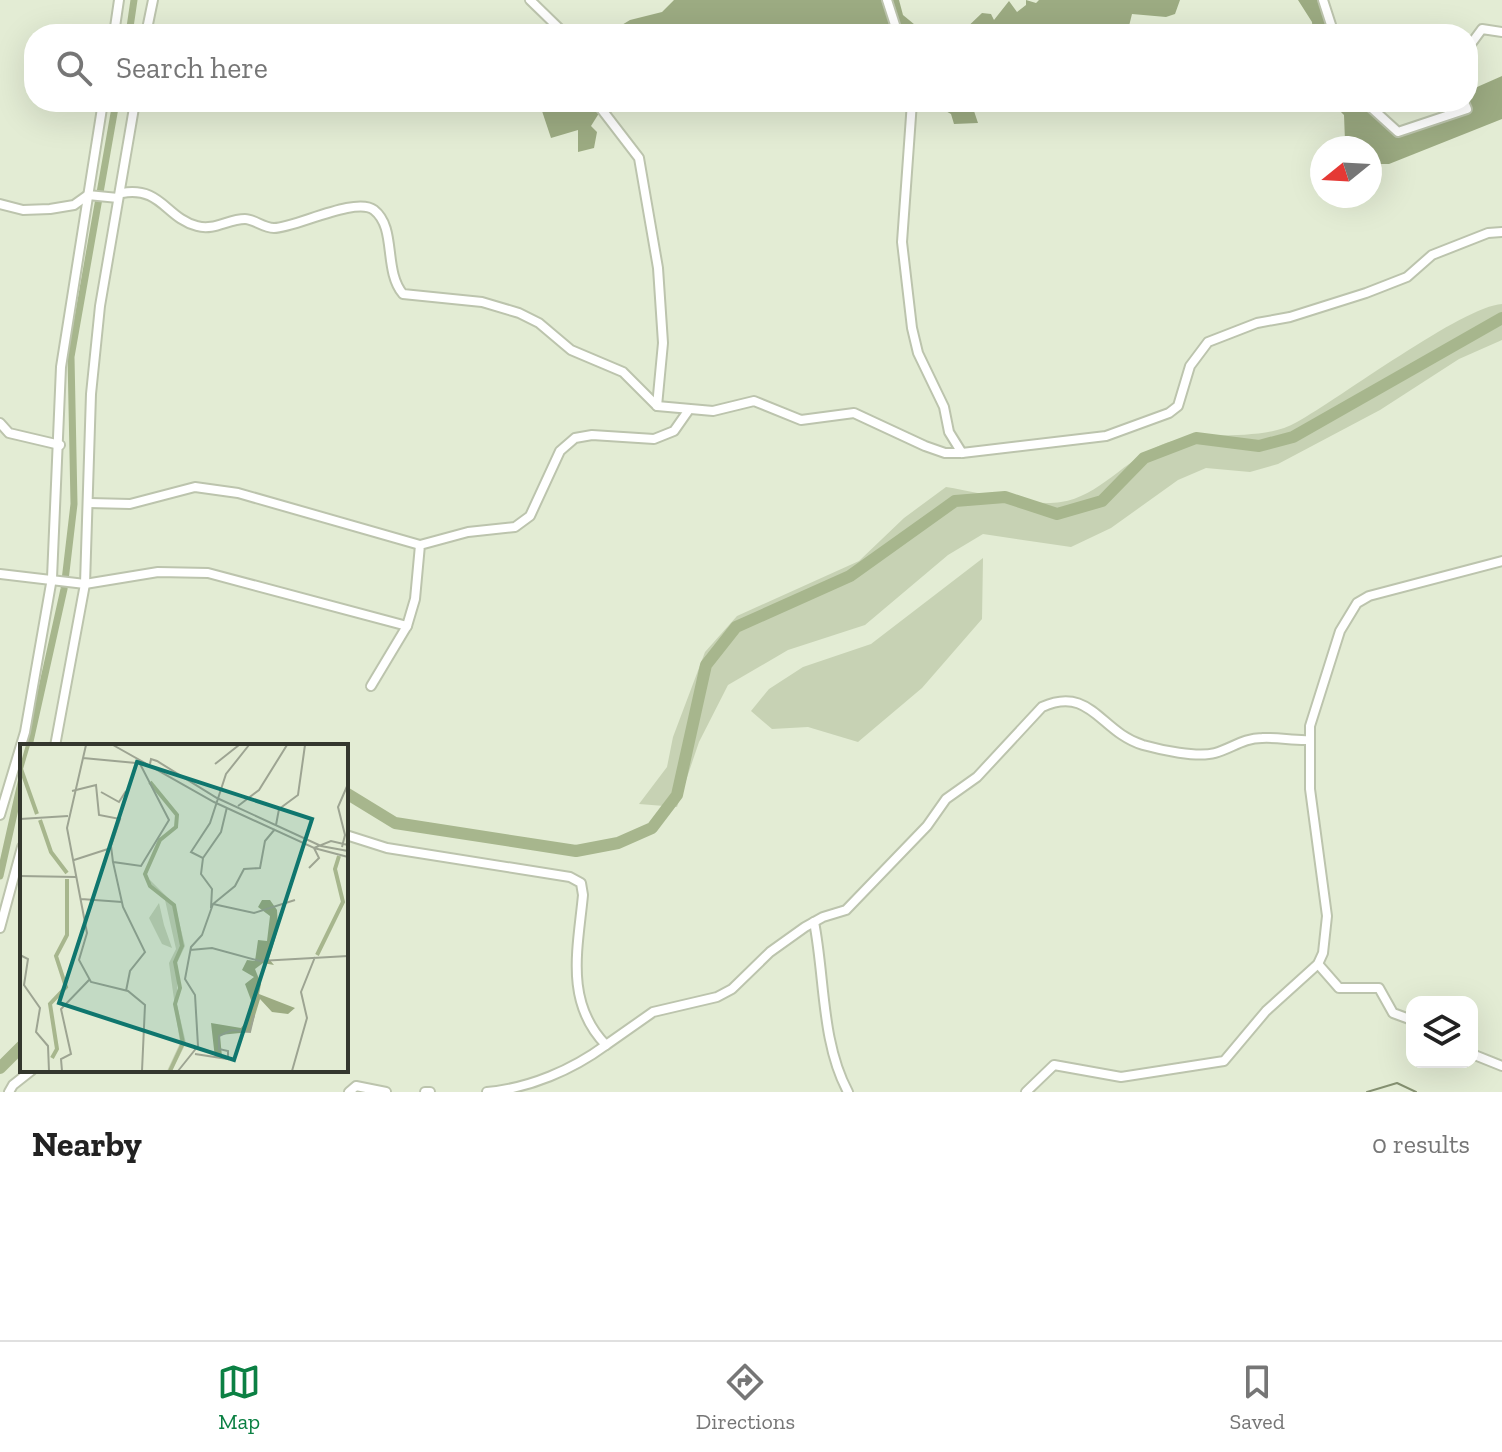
<!DOCTYPE html>
<html lang="en">
<head>
<meta charset="utf-8">
<style>
  :root { --surface:#fff; --page:#f2f2f2; --text:#222; --muted:#767676; --line:#e0e0e0; --accent:#0b8043 }
  body { margin:0; font-family:"Zilla Slab",serif; background:var(--page); color:var(--text) }
  .controls { position:absolute; right:24px; bottom:24px; display:grid; overflow:hidden; border-radius:16px; box-shadow:0 8px 32px #0002 }
  .controls button { width:72px; height:72px; display:grid; place-items:center; padding:0; border:0; border-bottom:2px solid var(--line); background:var(--surface); color:var(--text); font:40px sans-serif }
  .compass { position:absolute; left:1310px; top:136px; width:72px; height:72px; border-radius:50%; background:var(--surface); box-shadow:0 8px 32px #0002; rotate:252deg }
  .list { margin:0; padding:0; list-style:none }
  h2 { display:flex; justify-content:space-between; align-items:center; height:104px; margin:0; padding:0 32px; font-size:34px }
  h2 small { font-size:26px; font-weight:400; color:var(--muted) }
  .icon { flex:none; width:44px; height:44px; fill:none; stroke:currentColor; stroke-width:2; stroke-linecap:round; stroke-linejoin:round }
  .map { position:relative; flex:none; width:1502px; height:1092px; overflow:hidden }
  .search { position:absolute; background:var(--surface); box-shadow:0 8px 32px #0002; left:24px; right:24px; top:24px; height:88px; display:flex; align-items:center; gap:20px; box-sizing:border-box; padding:0 28px; border-radius:32px; color:var(--muted); font-size:30px }
  .sheet { height:248px; background:var(--surface) }
  nav { display:flex; justify-content:space-around; align-items:center; box-sizing:border-box; height:112px; border-top:2px solid var(--line); background:var(--surface); font-size:22px; color:var(--muted) }
  nav a { display:grid; justify-items:center; gap:4px }
  nav .on { color:var(--accent) }
  .map>svg:first-child { display:block }
</style>
</head>
<body>
<div class="map">
<svg width="1502" height="1092" viewBox="0 0 1502 1092">
  <rect width="100%" height="100%" fill="#e3ecd4"/>
  <g fill="#c7d2b4">
    <path d="M1502,304v36l-43,19 -79,51 -102,54 -28,8 -44,-4 -28,12 -67,48 -40,19 -88,-13 -35,21 -83,70 -77,25 -60,35 -29,57 -22,65 -38,-3 28,-37 6,-30 32,-85 32,-36 122,-55 45,-43 42,-31c33,5 83,20 115,15 37,-5 65,-43 100,-57 42,-17 99,-1 136,-23 42,-23 166,-116 205,-118z"/>
    <polygon points="983,558 982,619 922,688 858,742 808,727 772,729 751,711 769,689 803,667 871,644"/>
  </g>
  <g fill="#9cab82">
    <polygon points="674,0 899,0 903,15 926,34 774,34 773,31 743,34 607,34 630,20 662,12"/>
    <polygon points="1026,0 1036,3 1039,0 1180,0 1175,14 1166,17 1132,14 1127,34 960,34 982,13 991,14 994,20 1009,1 1017,12 1026,5"/>
    <polygon points="1264,0 1321,0 1329,34 1313,34 1312,22 1298,0"/>
    <polygon points="1502,76 1502,119 1389,164 1373,164 1370,168 1370,148 1342,148 1345,141 1344,115 1331,102 1364,102 1398,135 1467,112 1468,91"/>
    <polygon points="539,102 606,102 591,126 597,132 594,148 578,152 578,130 551,138"/>
    <polygon points="914,102 971,102 978,123 954,124 951,114 942,109 915,112"/>
  </g>
  <g fill="none" stroke-linecap="round" stroke-linejoin="round">
    <polyline stroke="#849070" stroke-width="2" points="1367,1092 1397,1083 1416,1092"/>
    <g stroke="#a7b68d" stroke-width="7">
      <polyline points="129,34 134,0"/>
      <polyline points="29,746 64,589 74,504 71,357 116,102"/>
      <polyline points="0,876 22,778"/>
    </g>
    <g stroke="#a7b68d" stroke-width="12">
      <polyline points="346,793 395,823 576,851 618,843 652,828 677,795 706,665 736,627 850,576 955,501 1005,497 1057,514 1102,501 1144,458 1196,438 1259,446 1293,437 1502,318"/>
      <polyline points="0,1068 22,1046"/>
    </g>
    <g stroke="#bcc4ad" stroke-width="12">
      <g id="minor">
        <polyline points="530,0 565,34"/>
        <polyline points="887,0 898,34"/>
        <polyline points="1323,0 1334,34"/>
        <polyline points="114,34 119,0"/>
        <polyline points="146,34 153,0"/>
        <polyline points="1468,48 1482,29 1502,32"/>
        <polyline points="596,102 639,158 658,268 663,343 657,406"/>
        <polyline points="912,102 902,242 912,328 918,353 944,407 949,432 962,453"/>
        <polyline points="1365,102 1398,132 1467,109 1464,102"/>
        <path d="M122,193c39,-7 44,25 75,33 17,5 31,-7 48,-7 9,0 18,9 29,9 21,0 82,-32 100,-18 23,18 9,60 29,84l79,8 37,11 20,10 32,27 52,22 34,34 56,5 41,-10 47,19 53,-7 71,33 20,7h17l144,-17 63,-23 9,-7 12,-40 18,-24 49,-19 33,-6 76,-24 41,-16 25,-22 56,-22 14,-1"/>
        <polyline points="0,204 23,210 50,209 74,205 88,195 118,198"/>
        <polyline points="0,423 9,433 60,445"/>
        <polyline points="89,503 130,504 195,487 238,493 420,545"/>
        <polyline points="0,574 85,584 158,572 208,573 407,626 415,599 420,545 468,532 515,527 530,516 560,451 575,438 592,435 654,439 674,431 688,411"/>
        <polyline points="371,686 407,626"/>
        <polyline points="55,746 85,584 91,394 100,306 135,102"/>
        <polyline points="0,815 25,732 52,578 61,367 103,102"/>
        <path d="M346,835l41,13 183,29 11,6 2,12c-5,53 -19,107 23,150l47,-33 64,-15 15,-8 38,-37 35,-25 18,-10 23,-7 81,-84 19,-27 31,-22 65,-70c49,-22 58,25 101,38 18,5 54,13 72,8 17,-5 29,-15 47,-15 16,-1 32,3 48,2"/>
        <path d="M814,922c11,55 7,120 34,170"/>
        <polyline points="0,928 22,847"/>
        <polyline points="1318,964 1339,988 1379,988 1393,1013 1412,1020"/>
        <polyline points="1472,1054 1502,1066"/>
        <polyline points="9,1092 13,1085 32,1070"/>
        <polyline points="349,1092 356,1086 386,1092"/>
        <polyline points="425,1092 430,1092"/>
        <path d="M487,1092c43,-4 85,-22 119,-47"/>
        <polyline points="1026,1092 1054,1065 1121,1077 1224,1061 1266,1011 1318,964 1323,953 1327,916 1310,789 1310,726 1340,631 1357,603 1369,596 1502,561"/>
      </g>
    </g>
    <use href="#minor" stroke="#fff" stroke-width="8"/>
  </g>
  <g transform="translate(20 744)">
    <rect width="328" height="328" fill="#e3ecd4"/>
    <path d="M130,136l25,25 10,41 -8,17v42l9,38 -14,28h-5l13,-28 -11,-80 7,-14 -11,-49 -17,-14zM139,159l5,22 8,23 -10,-4 -13,-26z" fill="#c7d2b4"/>
    <path d="M242,156h8l7,10 1,19 -9,30 5,6 -11,-2 -8,6 6,15 -2,10 36,14 -7,6 -16,-2 -12,-13 -10,33 -30,3 2,22 -7,1 -4,-35 30,5 8,-10 2,-18 -6,-16 9,-7 -12,-7 5,-10 8,1 3,-21 9,1 3,-25 -12,-9z" fill="#9cab82"/>
    <path fill="none" stroke="#a7b68d" stroke-width="4" d="M8,1l-7,24 16,45M130,38l27,33 -1,12 -16,13 -15,34 5,12 24,19 8,41 -7,16 5,26 -5,16 8,39 -13,28M20,76l11,32 16,21M297,211l26,-53 -8,-33 4,-13M32,314l5,-9 -7,-45 16,-17 -10,-31 11,-21v-56"/>
    <path fill="none" stroke="#9da492" stroke-width="2" d="M66,1l-19,83 20,105 -8,27 12,22 37,9 17,14 -3,66M93,1l101,57 100,46 17,-7 17,4M63,14l53,5M130,20l1,-5 6,2 60,37 104,48 27,5M195,20l24,-19M52,47l24,-6 3,30 21,4 -9,27 2,16M81,48l18,10 7,-11M218,62l21,-16 28,-45M0,75l48,-3M256,81l3,-16 19,-14 7,-50M322,103l3,-12 -7,-28 10,-23M294,104l34,9M183,114l18,-26 6,-25M54,116l37,-12M289,124l10,-10 -5,-10M0,132l56,1M61,155l41,3M193,160l41,9 41,-13M191,164l1,-19 -11,-15 2,-16 -12,-6 19,-29 16,-49 23,-29M170,206l22,-2 48,13 88,-5M0,211l8,4 -4,26 16,23 -4,24 12,14 1,25M106,247l4,-20 15,-19 -22,-45 -10,-45 28,4 28,-46 -31,-60M175,310l33,5v-8l-9,-2v-13l13,-6 18,2 4,-17M42,327l-1,-12 10,-5 -10,-45 28,-29M158,327l20,-25 -3,-51 -10,-16 6,-32 11,-12 11,-31 22,-18 9,-17 16,-1 5,-27 10,-12M272,327l15,-53 -6,-26 14,-35"/>
    <path fill="#0f766e" fill-opacity="0.15" stroke="#0f766e" stroke-width="4" d="M117,18l175,57 -78,241 -175,-57z"/>
    <rect width="328" height="328" fill="none" stroke="#34372e" stroke-width="4"/>
  </g>
</svg>
<div class="controls">
<button><svg class="icon" aria-label="layers" viewBox="0 0 24 24"><path d="M12 4l9 5-9 5-9-5zM3 14l9 5 9-5"/></svg></button>
</div>
<svg class="compass" viewBox="-18 -18 36 36"><path d="M0-13l5 13h-10z" fill="#e53935"/><path d="M0 13l5-13h-10z" fill="#767676"/></svg>
<div class="search"><svg class="icon" aria-label="search" viewBox="0 0 24 24"><circle cx="10" cy="10" r="6"/><path d="M15 15l6 6"/></svg>Search here</div>
</div>
<section class="sheet">
<h2>Nearby<small>0 results</small></h2>
<ul class="list">
</ul>
</section>
<nav>
<a class="on"><svg class="icon" aria-label="map" viewBox="0 0 24 24"><path d="M3 6l6-2 6 2 6-2v14l-6 2-6-2-6 2zM9 4v14M15 6v14"/></svg>Map</a>
<a><svg class="icon" aria-label="directions" viewBox="0 0 24 24"><path d="M12 3l9 9-9 9-9-9zM9 14v-3h6M13 9l2 2-2 2"/></svg>Directions</a>
<a><svg class="icon" aria-label="saved" viewBox="0 0 24 24"><path d="M7 4h10v16l-5-4-5 4z"/></svg>Saved</a>
</nav>
</body>
</html>
